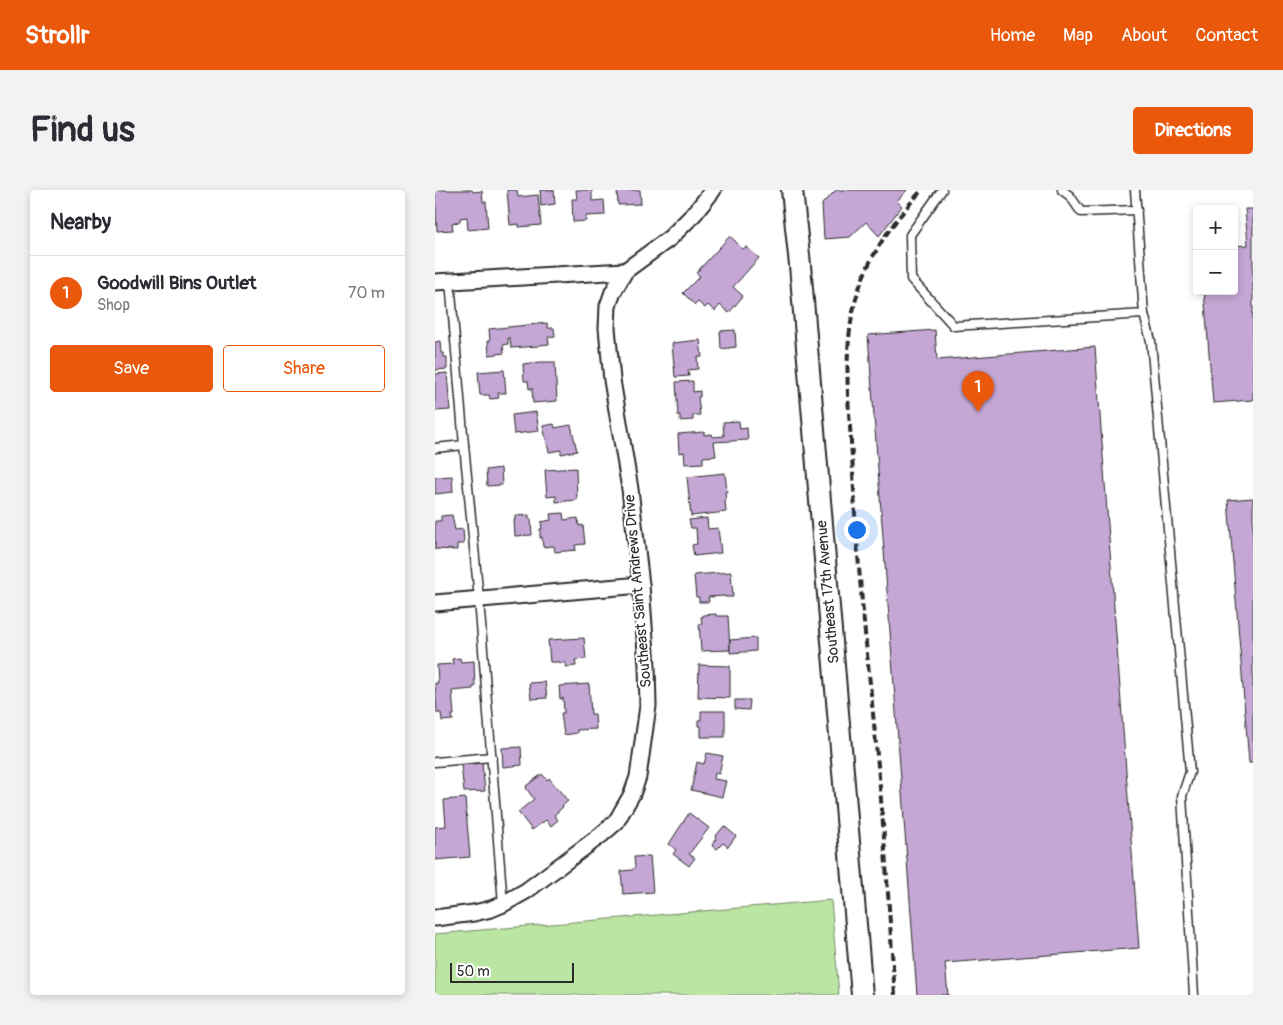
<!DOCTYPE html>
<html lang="en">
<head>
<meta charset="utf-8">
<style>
  :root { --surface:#fff; --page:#f2f2f3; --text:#2b2b33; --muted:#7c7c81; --line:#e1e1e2; --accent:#ea580c }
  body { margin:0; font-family:Pangolin,sans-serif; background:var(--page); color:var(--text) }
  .controls { position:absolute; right:15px; top:15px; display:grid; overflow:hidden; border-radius:5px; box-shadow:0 2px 8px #0003 }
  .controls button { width:45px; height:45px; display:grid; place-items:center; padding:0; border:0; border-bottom:1px solid var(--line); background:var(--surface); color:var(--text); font:25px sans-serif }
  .scale { position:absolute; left:15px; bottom:12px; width:124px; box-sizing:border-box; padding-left:5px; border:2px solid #2b2b2b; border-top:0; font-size:14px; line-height:18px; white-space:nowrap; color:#2b2b2b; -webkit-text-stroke:4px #fff; paint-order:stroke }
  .you { position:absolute; left:421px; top:339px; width:18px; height:18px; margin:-12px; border:4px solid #fff; border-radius:50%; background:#1a73e8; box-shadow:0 0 0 8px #1a73e833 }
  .badge { display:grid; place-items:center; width:32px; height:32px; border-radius:50%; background:var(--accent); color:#fff; font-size:16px; font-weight:700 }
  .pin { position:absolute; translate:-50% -41px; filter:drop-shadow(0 1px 2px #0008) }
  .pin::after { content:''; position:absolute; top:26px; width:18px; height:15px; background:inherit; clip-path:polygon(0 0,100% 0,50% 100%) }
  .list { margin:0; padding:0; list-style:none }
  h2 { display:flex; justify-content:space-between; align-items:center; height:65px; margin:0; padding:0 20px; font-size:21px }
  h2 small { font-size:16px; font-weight:400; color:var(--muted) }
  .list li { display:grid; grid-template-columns:32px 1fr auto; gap:15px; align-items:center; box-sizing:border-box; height:75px; padding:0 20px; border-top:1px solid var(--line) }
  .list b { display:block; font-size:19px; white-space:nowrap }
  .list p { margin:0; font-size:16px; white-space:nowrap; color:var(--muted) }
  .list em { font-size:16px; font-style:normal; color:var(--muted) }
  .actions { display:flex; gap:10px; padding:15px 20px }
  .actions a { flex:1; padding:11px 0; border:1px solid var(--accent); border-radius:5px; text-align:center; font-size:18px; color:var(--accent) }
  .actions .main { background:var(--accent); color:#fff }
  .map { position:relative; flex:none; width:818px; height:805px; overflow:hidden; border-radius:5px }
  header { display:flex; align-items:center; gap:30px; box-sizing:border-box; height:70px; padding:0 25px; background:var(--accent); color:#fff }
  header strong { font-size:24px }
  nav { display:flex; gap:28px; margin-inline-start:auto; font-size:18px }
  .intro { display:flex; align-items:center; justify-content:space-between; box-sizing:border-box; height:120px; padding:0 30px }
  h1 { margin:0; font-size:35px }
  .button { padding:12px 22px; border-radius:5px; background:var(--accent); color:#fff; font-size:18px; font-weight:700 }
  main { display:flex; gap:30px; padding:0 30px }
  aside { flex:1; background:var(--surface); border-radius:5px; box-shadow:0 2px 8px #0003 }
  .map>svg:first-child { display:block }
</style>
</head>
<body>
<header>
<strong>Strollr</strong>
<nav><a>Home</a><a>Map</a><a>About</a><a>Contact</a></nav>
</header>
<div class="intro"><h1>Find us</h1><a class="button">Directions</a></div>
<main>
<aside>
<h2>Nearby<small></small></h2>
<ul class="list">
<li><span class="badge">1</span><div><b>Goodwill Bins Outlet</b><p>Shop</p></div><em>70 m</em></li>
</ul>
<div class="actions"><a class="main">Save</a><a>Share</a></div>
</aside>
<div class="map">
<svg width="818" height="805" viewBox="0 0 818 805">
  <rect width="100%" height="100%" fill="#fff"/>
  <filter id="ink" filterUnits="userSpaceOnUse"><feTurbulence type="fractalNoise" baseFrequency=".02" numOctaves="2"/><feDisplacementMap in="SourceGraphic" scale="10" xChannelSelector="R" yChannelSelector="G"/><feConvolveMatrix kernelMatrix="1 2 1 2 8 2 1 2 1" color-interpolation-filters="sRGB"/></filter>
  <g filter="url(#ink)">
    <polygon fill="#bbe5a2" stroke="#738866" points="396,710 404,805 0,805 0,744"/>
    <g fill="#c4a7d4" stroke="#2b2b2b">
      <polygon points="0,0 37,0 38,2 47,1 48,12 51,12 53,38 33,40 32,27 25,28 25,32 17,33 18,40 2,41"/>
      <polygon points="72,0 82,0 83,7 103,5 106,35 84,37 84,34 75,35"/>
      <polygon points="105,0 119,0 120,14 106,16"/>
      <polygon points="141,0 157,0 157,11 169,10 170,25 151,26 151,31 138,32 137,9 142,9"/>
      <polygon points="182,0 205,0 206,14 183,15"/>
      <polygon points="401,0 472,0 462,11 467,16 444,46 431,32 415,47 389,49 387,14"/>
      <polygon points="810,19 818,19 818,210 778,213 769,101 799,101 799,56 813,55"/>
      <polygon points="295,46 308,59 311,57 324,68 298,97 308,106 294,123 285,115 280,121 273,115 270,118 263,112 260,115 248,103 265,86 261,83"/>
      <polygon points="112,133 113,138 119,138 120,146 113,147 114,154 104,155 104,156 76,158 75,148 73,148 73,154 68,155 69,163 54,165 53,151 55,151 54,139"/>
      <polygon points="300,140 301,157 286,159 285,141"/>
      <polygon points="500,140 502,170 660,157 704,758 510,773 513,805 482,805 433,145"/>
      <polygon points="265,150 267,167 262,167 263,179 253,180 254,186 240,187 237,153"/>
      <polygon points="5,151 6,163 9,163 9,167 12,167 12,179 0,180 0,182 0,152"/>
      <polygon points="106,172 120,172 122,211 98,213 97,198 94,199 93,191 89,191 88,174"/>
      <polygon points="69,180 71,203 63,203 64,208 55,209 54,205 45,205 43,182"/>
      <polygon points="12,183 15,220 0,221 0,184"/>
      <polygon points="258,191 258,202 265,201 265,207 263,207 265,225 258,225 258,230 245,231 245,225 243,226 241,192"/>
      <polygon points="101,222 104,241 79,244 77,225"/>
      <polygon points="304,231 305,239 312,238 313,250 279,252 281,266 268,267 268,273 250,274 249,262 244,263 243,244 269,242 269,245 277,244 278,247 289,246 288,232"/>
      <polygon points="119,234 120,238 136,235 142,261 126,264 126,260 114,262 108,236"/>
      <polygon points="66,278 67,295 52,296 51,280"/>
      <polygon points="141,278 142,310 121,312 121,306 112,307 110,280"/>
      <polygon points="290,283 292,302 290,302 291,310 290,310 291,322 256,326 252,287"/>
      <polygon points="17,286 18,302 0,304 0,287"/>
      <polygon points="818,308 818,573 814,573 793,310"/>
      <polygon points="128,323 129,330 143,328 144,336 148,335 150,354 140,355 141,360 120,362 119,356 108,357 107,347 105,348 105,339 107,339 106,332 116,330 115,324"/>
      <polygon points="17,325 20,340 28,339 29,354 22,354 22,360 0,359 0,331 6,331 6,326"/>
      <polygon points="94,325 94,329 96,329 97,345 80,346 79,330 80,330 80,326"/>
      <polygon points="272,328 273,339 283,338 286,363 259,366 257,355 262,354 261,338 256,338 254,330"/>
      <polygon points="296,382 298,407 290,407 290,406 273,407 274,412 264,412 264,407 261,407 259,385"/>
      <polygon points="281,424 281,426 293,426 295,460 266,461 264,434 267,434 266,427 268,427 268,425"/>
      <polygon points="149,448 151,469 140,470 141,476 131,477 131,473 125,473 125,472 115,472 113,450"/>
      <polygon points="321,448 321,461 295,463 295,450"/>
      <polygon points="25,468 26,472 39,471 40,497 38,497 38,499 17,501 19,525 17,525 18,530 7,531 6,523 2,523 0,493 3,493 2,475 18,474 17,469"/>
      <polygon points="264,475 295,476 295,508 263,507"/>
      <polygon points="110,492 112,508 96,509 94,493"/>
      <polygon points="154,494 156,524 160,524 161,539 142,540 142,543 129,545 126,523 129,523 128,508 125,509 124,496"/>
      <polygon points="300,510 315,510 314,520 300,519"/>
      <polygon points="266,521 290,521 290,547 266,547 266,536 263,536 263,530 266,530"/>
      <polygon points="86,557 87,575 68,577 67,558"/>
      <polygon points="272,563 288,566 284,584 280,583 279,589 291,591 287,607 256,600 262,572 269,574"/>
      <polygon points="47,573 50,601 29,602 26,575"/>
      <polygon points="107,584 112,590 114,588 133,611 127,616 128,617 119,625 123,630 116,636 111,630 97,640 83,622 99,609 91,598 92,597 91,596"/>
      <polygon points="30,608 35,667 0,670 0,637 11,636 9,610"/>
      <polygon points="254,623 274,638 254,664 260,668 254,676 238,664 241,660 234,654"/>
      <polygon points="289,636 301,646 293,657 288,653 282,659 277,655 281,649 280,647"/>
      <polygon points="215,666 218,702 188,704 186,681 197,680 200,677 199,667"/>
    </g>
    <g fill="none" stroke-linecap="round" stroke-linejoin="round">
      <g stroke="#2b2b2b" stroke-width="11">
        <g id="service">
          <polyline points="507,0 475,45 476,89 519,136 709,124 700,0"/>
          <polyline points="627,0 635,6 646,22 702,20"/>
          <polyline points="15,91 29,255 44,409 68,714"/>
          <polyline points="709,124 716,151 755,582 747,606 759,805"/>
          <polyline points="0,258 29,255"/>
          <polyline points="0,572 57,567"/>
        </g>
      </g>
      <g stroke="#2b2b2b" stroke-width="19">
        <g id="minor">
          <polyline points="0,92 190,81"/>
          <polyline points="0,413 206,395"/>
          <polyline points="0,728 39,723 56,719 68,714 91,701 166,645 181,632 197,604 203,587 213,516 212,476 206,395 195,299 177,190 172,138 173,116 178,102 190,81 235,48 260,23 278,0"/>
        </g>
      </g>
      <g stroke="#2b2b2b" stroke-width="24">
        <polyline id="secondary" points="357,0 365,75 427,805"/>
      </g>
      <use href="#service" stroke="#fff" stroke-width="8"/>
      <use href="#minor" stroke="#fff" stroke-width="15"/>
      <use href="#secondary" stroke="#fff" stroke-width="20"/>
      <path stroke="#2b2b2b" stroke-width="4" stroke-dasharray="8 4" stroke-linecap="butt" d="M460,805c-5,-69 -9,-138 -15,-207 -8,-92 -19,-182 -25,-274 -1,-29 -3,-58 -5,-87 -3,-40 -5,-80 4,-120 10,-46 37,-83 68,-117"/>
    </g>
  </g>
  <g text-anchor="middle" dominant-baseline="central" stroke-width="4" stroke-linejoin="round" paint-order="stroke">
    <g font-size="15" fill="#2b2b2b" stroke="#fff">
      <text transform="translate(203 401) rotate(-95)">Southeast Saint Andrews Drive</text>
      <text transform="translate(393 402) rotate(-95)">Southeast 17th Avenue</text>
    </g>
  </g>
</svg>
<div class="controls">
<button>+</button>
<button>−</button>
</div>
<div class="scale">50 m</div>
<div class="you"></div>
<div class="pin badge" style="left:543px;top:222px">1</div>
</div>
</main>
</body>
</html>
